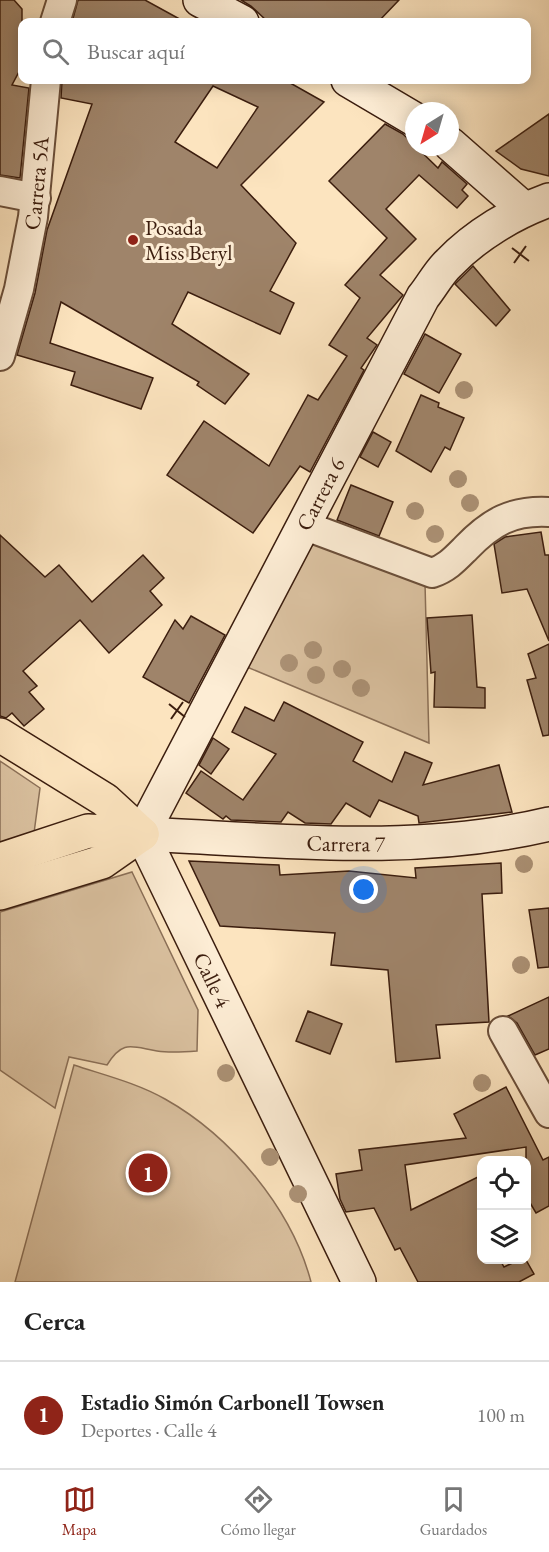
<!DOCTYPE html>
<html lang="es">
<head>
<meta charset="utf-8">
<style>
  :root { --surface:#fff; --page:#f6f6f6; --text:#222; --muted:#767676; --line:#e0e0e0; --accent:#8f2418 }
  body { margin:0; font-family:"EB Garamond",serif; background:var(--page); color:var(--text) }
  .controls { position:absolute; right:18px; bottom:18px; display:grid; overflow:hidden; border-radius:12px; box-shadow:0 3px 15px #0003 }
  .controls button { width:54px; height:54px; display:grid; place-items:center; padding:0; border:0; border-bottom:2px solid var(--line); background:var(--surface); color:var(--text); font:30px sans-serif }
  .compass { position:absolute; left:405px; top:102px; width:54px; height:54px; border-radius:50%; background:var(--surface); box-shadow:0 3px 15px #0003; rotate:217deg }
  .you { position:absolute; left:364px; top:890px; width:21px; height:21px; margin:-15px; border:4px solid #fff; border-radius:50%; background:#1a73e8; box-shadow:0 0 0 9px #1a73e833 }
  .badge { display:grid; place-items:center; width:39px; height:39px; border-radius:50%; background:var(--accent); color:#fff; font-size:20px; font-weight:700 }
  .pin { position:absolute; translate:-50% -50%; border:3px solid #fff; box-shadow:0 2px 6px #0006 }
  .list { margin:0; padding:0; list-style:none }
  h2 { display:flex; justify-content:space-between; align-items:center; height:78px; margin:0; padding:0 24px; font-size:26px }
  h2 small { font-size:20px; font-weight:400; color:var(--muted) }
  .list li { display:grid; grid-template-columns:39px 1fr auto; gap:18px; align-items:center; box-sizing:border-box; height:108px; padding:0 24px; border-top:2px solid var(--line) }
  .list b { display:block; font-size:22px; white-space:nowrap }
  .list p { margin:0; font-size:20px; white-space:nowrap; color:var(--muted) }
  .list em { font-size:20px; font-style:normal; color:var(--muted) }
  .icon { flex:none; width:33px; height:33px; fill:none; stroke:currentColor; stroke-width:2; stroke-linecap:round; stroke-linejoin:round }
  .map { position:relative; flex:none; width:549px; height:1282px; overflow:hidden }
  .search { position:absolute; background:var(--surface); box-shadow:0 3px 15px #0003; left:18px; right:18px; top:18px; height:66px; display:flex; align-items:center; gap:15px; box-sizing:border-box; padding:0 21px; border-radius:12px; color:var(--muted); font-size:22px }
  .sheet { height:186px; background:var(--surface) }
  nav { display:flex; justify-content:space-around; align-items:center; box-sizing:border-box; height:84px; border-top:2px solid var(--line); background:var(--surface); font-size:16px; color:var(--muted) }
  nav a { display:grid; justify-items:center; gap:3px }
  nav .on { color:var(--accent) }
  .map>svg:first-child { display:block }
</style>
</head>
<body>
<div class="map">
<svg width="549" height="1282" viewBox="0 0 549 1282">
  <rect width="100%" height="100%" fill="#fce4bf"/>
  <filter id="stains"><feTurbulence type="fractalNoise" baseFrequency=".00333" numOctaves="4"/><feColorMatrix values="0 0 0 0 .2 0 0 0 0 .09 0 0 0 0 .02 0 0 0 .5 -.17"/></filter>
  <radialGradient id="worn" r=".72"><stop offset=".6" stop-color="#630" stop-opacity="0"/><stop offset="1" stop-color="#630" stop-opacity=".3"/></radialGradient>
  <g fill="#dbc2a1" stroke="#8b7058" stroke-width="1.5">
    <polygon points="312,540 425,583 429,743 247,667"/>
    <polygon points="0,761 40,788 34,833 0,844"/>
    <path d="M132,872l66,138 -1,41c-13,1 -27,2 -40,0 -25,-4 -34,-12 -50,14l-38,-8 -14,51 -55,-38v-158z"/>
    <path d="M74,1065c30,10 63,18 91,34 66,37 127,110 146,183h-296z"/>
  </g>
  <g fill="#9f846a" stroke="#3b1d0e" stroke-width="1.5" fill-rule="evenodd">
    <polygon points="0,0 14,0 22,9 22,66 12,85 29,88 20,178 0,175"/>
    <polygon points="78,0 145,0 185,22 72,22"/>
    <polygon points="241,0 399,0 378,22 314,22 311,20 309,22 268,22 251,6"/>
    <path d="M62,80h223l39,22 -83,83 55,58 -26,48 24,12 -14,31 -92,-42 -16,32 77,50 -24,30 -28,-19 2,-3 -138,-80 -11,41 103,35 -12,31 -70,-24 4,-13 -58,-17 18,-62 12,-63 45,-126 -31,-6zM213,86l45,21 -41,61 -42,-26z"/>
    <polygon points="549,114 549,176 521,169 496,151"/>
    <polygon points="385,124 403,134 438,168 442,162 467,184 462,190 468,196 457,208 419,175 386,209 416,239 380,275 403,295 367,338 377,345 361,368 364,370 310,472 300,466 253,533 167,475 204,421 269,466 308,395 318,400 347,356 329,345 360,298 345,285 387,238 329,181"/>
    <polygon points="473,266 510,310 496,326 455,284"/>
    <polygon points="425,334 461,354 439,393 404,374"/>
    <polygon points="421,395 439,403 438,407 464,418 450,450 445,447 431,472 396,451"/>
    <polygon points="373,432 391,442 378,467 360,457"/>
    <polygon points="351,485 393,502 379,536 337,520"/>
    <polygon points="541,532 545,555 549,555 549,641 527,589 502,593 494,544 505,537"/>
    <polygon points="0,535 45,577 59,565 92,602 143,555 164,578 150,591 162,605 109,653 80,620 23,671 37,686 29,692 44,709 24,726 12,713 6,718 0,716"/>
    <polygon points="472,615 477,687 485,688 485,708 434,707 435,672 431,673 427,618"/>
    <polygon points="191,616 225,635 189,703 143,677 175,620 183,629"/>
    <polygon points="549,644 549,735 543,736 527,680 536,678 528,654"/>
    <polygon points="284,702 363,742 353,761 392,782 405,752 432,763 423,785 499,765 512,812 419,823 418,816 379,800 370,817 346,803 331,824 305,823 288,812 281,822 231,820 226,816 223,819 186,793 201,771 243,800 276,754 232,732 245,707 274,721"/>
    <polygon points="213,738 229,749 211,774 199,765"/>
    <polygon points="189,861 279,865 280,875 349,871 416,878 415,868 501,863 502,893 482,894 489,1022 436,1025 440,1058 396,1062 388,970 331,965 335,933 220,926"/>
    <polygon points="549,908 549,967 538,968 529,910"/>
    <polygon points="549,997 549,1049 535,1055 517,1023 508,1016"/>
    <polygon points="308,1011 342,1024 330,1054 296,1041"/>
    <polygon points="506,1087 543,1160 549,1157 549,1206 536,1213 526,1196 526,1147 405,1165 411,1210 482,1175 482,1260 500,1260 504,1267 519,1260 526,1260 534,1274 519,1282 418,1282 400,1248 395,1250 374,1208 346,1212 340,1199 336,1174 362,1170 359,1150 466,1138 454,1114"/>
  </g>
  <g fill="none" stroke-linecap="round" stroke-linejoin="round">
    <g stroke="#6b4f3a" stroke-width="32">
      <g id="street">
        <polyline points="55,22 62,0"/>
        <polyline points="0,191 36,198"/>
        <path id="s1" d="M0,356l19,-67 14,-72 13,-137"/>
        <path d="M303,525l129,48c15,-5 23,-14 34,-25 25,-26 46,-38 83,-36"/>
        <polyline points="503,1031 549,1113"/>
      </g>
    </g>
    <g stroke="#3b1d0e" stroke-width="36">
      <g id="secondary">
        <polyline points="200,0 242,22"/>
        <polyline points="348,80 414,119"/>
        <polyline points="450,144 524,209"/>
        <path id="s2" d="M142,834l281,-537c9,-11 16,-25 26,-34 27,-28 64,-50 100,-63"/>
        <path id="s3" d="M142,834l217,448"/>
        <path id="s4" d="M142,834c136,6 273,22 407,-10"/>
      </g>
    </g>
    <g stroke="#3b1d0e" stroke-width="36">
      <g id="primary">
        <polyline points="0,735 105,800 142,834"/>
        <polyline points="0,860 88,831 142,834"/>
        <polyline points="0,893 102,862 142,834"/>
      </g>
    </g>
    <use href="#street" stroke="#fdedd5" stroke-width="28"/>
    <use href="#secondary" stroke="#fdedd5" stroke-width="33"/>
    <use href="#primary" stroke="#fce4bf" stroke-width="33"/>
  </g>
  <g fill="#ac9276">
    <circle cx="464" cy="390" r="9"/>
    <circle cx="458" cy="479" r="9"/>
    <circle cx="470" cy="503" r="9"/>
    <circle cx="415" cy="511" r="9"/>
    <circle cx="435" cy="534" r="9"/>
    <circle cx="313" cy="650" r="9"/>
    <circle cx="289" cy="663" r="9"/>
    <circle cx="342" cy="669" r="9"/>
    <circle cx="316" cy="675" r="9"/>
    <circle cx="361" cy="688" r="9"/>
    <circle cx="524" cy="864" r="9"/>
    <circle cx="521" cy="965" r="9"/>
    <circle cx="226" cy="1073" r="9"/>
    <circle cx="482" cy="1083" r="9"/>
    <circle cx="270" cy="1157" r="9"/>
    <circle cx="298" cy="1194" r="9"/>
  </g>
  <path fill="none" stroke="#3b1d0e" stroke-width="2" d="M512,248l17,13M514,263l12,-17M169,704l16,13M171,719l12,-17"/>
  <circle fill="#8f2418" stroke="#fdedd5" stroke-width="2" cx="133" cy="240" r="6"/>
  <g text-anchor="middle" dominant-baseline="central" stroke-width="6" stroke-linejoin="round" paint-order="stroke">
    <g font-size="22" fill="#3b1d0e" stroke="#fdedd5">
      <text stroke="none"><textPath href="#s1" startOffset="177">Carrera 5A</textPath></text>
      <text stroke="none"><textPath href="#s2" startOffset="384">Carrera 6</textPath></text>
      <text stroke="none"><textPath href="#s4" startOffset="204">Carrera 7</textPath></text>
      <text stroke="none"><textPath href="#s3" startOffset="162">Calle 4</textPath></text>
    </g>
    <g font-size="22" fill="#3b1d0e" stroke="#fdedd5" text-anchor="start">
      <text x="145" y="227">Posada<tspan x="145" dy="25">Miss Beryl</tspan></text>
    </g>
  </g>
  <rect width="100%" height="100%" filter="url(#stains)"/>
  <rect width="100%" height="100%" fill="url(#worn)"/>
</svg>
<div class="controls">
<button><svg class="icon" aria-label="locate" viewBox="0 0 24 24"><circle cx="12" cy="12" r="6"/><path d="M12 2v4M12 18v4M2 12h4M18 12h4"/></svg></button>
<button><svg class="icon" aria-label="layers" viewBox="0 0 24 24"><path d="M12 4l9 5-9 5-9-5zM3 14l9 5 9-5"/></svg></button>
</div>
<svg class="compass" viewBox="-18 -18 36 36"><path d="M0-13l5 13h-10z" fill="#e53935"/><path d="M0 13l5-13h-10z" fill="#767676"/></svg>
<div class="you"></div>
<div class="pin badge" style="left:148px;top:1173px">1</div>
<div class="search"><svg class="icon" aria-label="search" viewBox="0 0 24 24"><circle cx="10" cy="10" r="6"/><path d="M15 15l6 6"/></svg>Buscar aquí</div>
</div>
<section class="sheet">
<h2>Cerca<small></small></h2>
<ul class="list">
<li><span class="badge">1</span><div><b>Estadio Simón Carbonell Towsen</b><p>Deportes · Calle 4</p></div><em>100 m</em></li>
</ul>
</section>
<nav>
<a class="on"><svg class="icon" aria-label="map" viewBox="0 0 24 24"><path d="M3 6l6-2 6 2 6-2v14l-6 2-6-2-6 2zM9 4v14M15 6v14"/></svg>Mapa</a>
<a><svg class="icon" aria-label="directions" viewBox="0 0 24 24"><path d="M12 3l9 9-9 9-9-9zM9 14v-3h6M13 9l2 2-2 2"/></svg>Cómo llegar</a>
<a><svg class="icon" aria-label="saved" viewBox="0 0 24 24"><path d="M7 4h10v16l-5-4-5 4z"/></svg>Guardados</a>
</nav>
</body>
</html>
